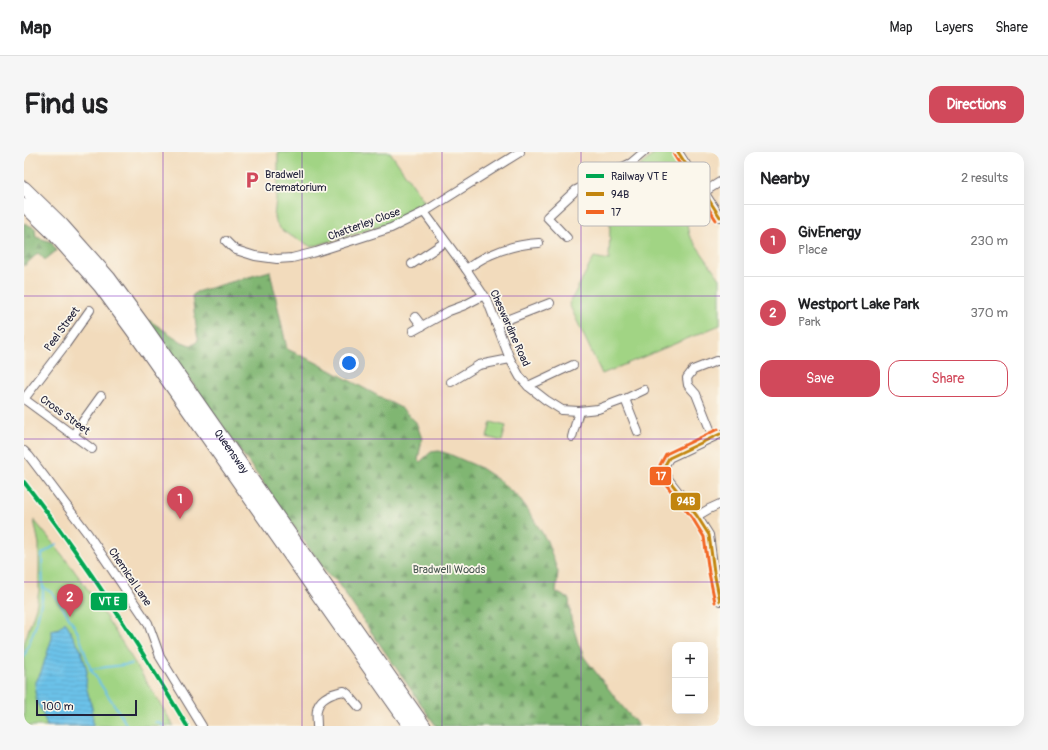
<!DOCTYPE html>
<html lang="en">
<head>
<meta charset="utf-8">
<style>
  :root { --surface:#fff; --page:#f6f6f6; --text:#202124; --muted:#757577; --line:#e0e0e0; --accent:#d1495b }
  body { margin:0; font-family:Pangolin,sans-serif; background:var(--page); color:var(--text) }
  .controls { position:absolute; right:12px; bottom:12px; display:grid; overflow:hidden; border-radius:8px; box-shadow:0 4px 16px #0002 }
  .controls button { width:36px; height:36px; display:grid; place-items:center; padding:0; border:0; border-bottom:1px solid var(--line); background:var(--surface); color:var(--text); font:20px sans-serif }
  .scale { position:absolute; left:12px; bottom:10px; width:101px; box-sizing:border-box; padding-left:4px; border:2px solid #22223b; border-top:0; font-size:11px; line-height:14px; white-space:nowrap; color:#22223b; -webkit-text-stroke:3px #fbf7ec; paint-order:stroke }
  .you { position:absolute; left:325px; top:211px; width:14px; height:14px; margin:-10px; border:3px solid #fff; border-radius:50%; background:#1a73e8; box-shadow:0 0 0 6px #1a73e833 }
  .badge { display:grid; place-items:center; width:26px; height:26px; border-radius:50%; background:var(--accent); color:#fff; font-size:13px; font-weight:700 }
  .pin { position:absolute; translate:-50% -33px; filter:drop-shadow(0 1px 2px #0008) }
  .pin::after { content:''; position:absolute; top:21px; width:14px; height:12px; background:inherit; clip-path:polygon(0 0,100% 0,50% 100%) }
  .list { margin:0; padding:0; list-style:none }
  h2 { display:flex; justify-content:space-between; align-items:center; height:52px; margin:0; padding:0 16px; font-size:17px }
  h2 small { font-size:13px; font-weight:400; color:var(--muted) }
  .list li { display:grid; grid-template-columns:26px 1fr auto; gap:12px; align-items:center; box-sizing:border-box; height:72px; padding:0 16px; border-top:1px solid var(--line) }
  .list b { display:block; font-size:15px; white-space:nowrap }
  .list p { margin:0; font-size:13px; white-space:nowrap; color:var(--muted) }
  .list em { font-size:13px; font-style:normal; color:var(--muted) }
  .actions { display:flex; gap:8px; padding:12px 16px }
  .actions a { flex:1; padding:9px 0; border:1px solid var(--accent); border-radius:12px; text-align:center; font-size:14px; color:var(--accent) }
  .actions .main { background:var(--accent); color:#fff }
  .map { position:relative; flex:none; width:696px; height:574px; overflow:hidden; border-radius:12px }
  header { display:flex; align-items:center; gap:24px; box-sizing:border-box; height:56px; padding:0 20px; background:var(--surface); border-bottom:1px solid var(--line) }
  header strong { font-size:19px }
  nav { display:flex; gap:22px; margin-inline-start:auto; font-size:14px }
  .intro { display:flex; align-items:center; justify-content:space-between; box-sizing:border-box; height:96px; padding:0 24px }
  h1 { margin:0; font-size:28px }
  .button { padding:10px 18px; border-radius:12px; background:var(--accent); color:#fff; font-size:14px; font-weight:700 }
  main { display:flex; gap:24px; padding:0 24px }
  aside { flex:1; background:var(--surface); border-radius:12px; box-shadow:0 4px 16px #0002 }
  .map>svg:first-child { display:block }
</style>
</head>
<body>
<header>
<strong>Map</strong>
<nav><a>Map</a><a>Layers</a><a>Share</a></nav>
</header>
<div class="intro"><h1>Find us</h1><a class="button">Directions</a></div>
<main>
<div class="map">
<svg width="696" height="574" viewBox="0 0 696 574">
  <defs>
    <pattern id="forest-firs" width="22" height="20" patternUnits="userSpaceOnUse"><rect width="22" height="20" fill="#80b672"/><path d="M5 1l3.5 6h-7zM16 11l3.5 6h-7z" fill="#68945f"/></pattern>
    <pattern id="water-rules" width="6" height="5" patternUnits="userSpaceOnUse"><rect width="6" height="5" fill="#6cc2e9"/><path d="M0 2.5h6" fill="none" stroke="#5da6c9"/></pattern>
  </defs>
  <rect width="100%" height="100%" fill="#fbf7ec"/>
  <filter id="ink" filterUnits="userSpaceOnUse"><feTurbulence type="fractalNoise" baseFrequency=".025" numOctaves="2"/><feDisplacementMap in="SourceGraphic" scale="8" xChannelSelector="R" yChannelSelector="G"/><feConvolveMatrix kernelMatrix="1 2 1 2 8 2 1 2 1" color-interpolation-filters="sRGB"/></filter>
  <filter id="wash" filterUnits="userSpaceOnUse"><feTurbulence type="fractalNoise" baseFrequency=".012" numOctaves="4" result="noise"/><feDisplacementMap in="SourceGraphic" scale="16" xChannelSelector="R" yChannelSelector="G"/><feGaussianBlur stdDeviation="0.9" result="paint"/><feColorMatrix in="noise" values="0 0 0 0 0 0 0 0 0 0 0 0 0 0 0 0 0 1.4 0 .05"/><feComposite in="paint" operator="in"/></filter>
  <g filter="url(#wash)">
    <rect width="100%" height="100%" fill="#f2dbbc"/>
    <g fill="url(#forest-firs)" stroke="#516c56">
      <polygon points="0,71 11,76 12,85 28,90 32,99 21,108 14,101 0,114"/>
      <polygon points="246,119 263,197 291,210 377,256 392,270 398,287 394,308 396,310 407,300 415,299 425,302 455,315 473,327 495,346 510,368 523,389 534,420 532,440 545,447 547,467 554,491 560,505 597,553 615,574 412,574 315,433 311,427 305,424 123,167 158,190 166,193 171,192 174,188 168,144 172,140"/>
    </g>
    <g fill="#a1d484" stroke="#627b60">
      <path d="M254,0h112l36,52 -27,16 -11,4 -77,23c-13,-10 -33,-12 -37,-30l4,-36z"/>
      <polygon points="632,0 647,0 679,47 689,65 663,73 665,83 696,127 696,173 578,222 545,152 570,105 585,108 587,40"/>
      <polygon points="467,270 482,274 478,289 463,285"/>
      <path d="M10,368c16,19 32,39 47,60 33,47 62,97 93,146h-150v-82l12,-37 3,-17v-46z"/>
    </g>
    <polygon fill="url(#water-rules)" stroke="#477292" points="41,470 44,474 50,487 57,498 61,511 63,519 62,534 68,556 69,570 69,574 23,574 19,562 13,551 11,539 12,530 17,520 28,486 28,478 35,476"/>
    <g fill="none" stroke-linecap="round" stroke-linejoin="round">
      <g stroke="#6cc2e9" stroke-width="2">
        <polyline points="19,435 28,441 42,460 54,481 67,518 95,560 103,574"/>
        <polyline points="0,505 12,473 19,443 18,402 33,392"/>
        <polyline points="66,517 108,512"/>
        <polyline points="131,570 135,570 139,574"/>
      </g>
    </g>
  </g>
  <g filter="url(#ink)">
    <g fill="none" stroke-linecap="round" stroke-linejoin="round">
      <g stroke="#6b6368" stroke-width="10">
        <g id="minor">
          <polyline points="654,0 696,65"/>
          <polyline points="680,40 696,30"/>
          <polyline points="400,60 442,117 464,150 486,207 496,225 504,234 522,248 538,258 555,259 574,257 601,247 620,238"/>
          <polyline points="543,86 523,65 552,38 607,11 620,0"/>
          <polyline points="202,89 207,94 212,98 231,104 253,107 268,106 292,100 367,76 400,60 496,0"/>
          <polyline points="388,112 421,90"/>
          <path d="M442,117c8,-5 16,-11 24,-14 15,-7 32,-11 49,-12"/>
          <polyline points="391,165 398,174"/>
          <polyline points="472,172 526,151"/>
          <polyline points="389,179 425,159 441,153 460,143"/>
          <polyline points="427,230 455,213 486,207"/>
          <polyline points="504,234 549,213"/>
          <polyline points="0,247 42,192 66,158"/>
          <polyline points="0,247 68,297"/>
          <polyline points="601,247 614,280"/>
          <polyline points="696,282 645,306 641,313 641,323 673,364 685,383 690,420 696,449"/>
          <polyline points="49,283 77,244"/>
          <polyline points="548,285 555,259"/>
          <polyline points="689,285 672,242 664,233 663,226 669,218 692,209 696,209"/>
          <polyline points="0,299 5,304 64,382 124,471 133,496 136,505 178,574"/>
          <polyline points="673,364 685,357 696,352"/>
          <path d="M293,574c0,-5 -1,-11 0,-16 2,-12 16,-17 27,-19l4,3 11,13"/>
        </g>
      </g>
      <g stroke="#6b6368" stroke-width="15">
        <g id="trunk">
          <path id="s1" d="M0,36l38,37 47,53 33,45 282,403"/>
          <polyline points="0,53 29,81 76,134 109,179 386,574"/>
        </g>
      </g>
      <use href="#minor" stroke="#fff" stroke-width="8"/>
      <use href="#trunk" stroke="#fff" stroke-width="13"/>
      <g stroke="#fbf7ec" stroke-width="6">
        <g id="bus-1">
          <polyline points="654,0 696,65"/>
          <polyline points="696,282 645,306 641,313 641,323 673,364 685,383 690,420 696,449"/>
        </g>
      </g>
      <g stroke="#fbf7ec" stroke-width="6">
        <g id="bus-2">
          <polyline points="650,3 692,68"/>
          <polyline points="691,450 685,421 680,385 669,367 637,326 636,313 642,302 694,277"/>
        </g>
      </g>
      <use href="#bus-1" stroke="#c2850f" stroke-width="3"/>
      <use href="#bus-2" stroke="#f26522" stroke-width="3"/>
      <g stroke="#fbf7ec" stroke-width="7">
        <path id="rail-1" d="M0,330c61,78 112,159 163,244"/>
      </g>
      <use href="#rail-1" stroke="#00a651" stroke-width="4"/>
    </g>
  </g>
  <path fill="none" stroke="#7b2cbf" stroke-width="1" stroke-opacity="0.55" d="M139,0v574M278,0v574M418,0v574M557,0v574M0,144h696M0,287h696M0,430h696"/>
  <defs>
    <g id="parking-bare" transform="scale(1.38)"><path d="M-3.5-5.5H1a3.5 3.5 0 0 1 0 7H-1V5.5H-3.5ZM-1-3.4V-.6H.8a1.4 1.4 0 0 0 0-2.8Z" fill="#d1495b" stroke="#fbf7ec" stroke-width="2.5" paint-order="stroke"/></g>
  </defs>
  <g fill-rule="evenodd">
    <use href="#parking-bare" x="228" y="28"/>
  </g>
  <g text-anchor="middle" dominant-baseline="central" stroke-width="3.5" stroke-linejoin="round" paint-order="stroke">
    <g font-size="11" fill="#22223b" stroke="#fbf7ec" text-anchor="start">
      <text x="241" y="22">Bradwell<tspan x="241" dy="13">Crematorium</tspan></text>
    </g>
    <g font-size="11" fill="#22223b" stroke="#fbf7ec">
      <text transform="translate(340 72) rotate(-20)">Chatterley Close</text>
      <text transform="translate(486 176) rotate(66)">Cheswardine Road</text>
      <text transform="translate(38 177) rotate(-54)">Peel Street</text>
      <text transform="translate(41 263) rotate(36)">Cross Street</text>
      <text stroke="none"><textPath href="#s1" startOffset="336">Queensway</textPath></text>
      <text transform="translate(106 425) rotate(56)">Chemical Lane</text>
    </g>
    <g font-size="11" fill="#485751" stroke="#fbf7ec">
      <text x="425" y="417">Bradwell Woods</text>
    </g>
  </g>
  <rect x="554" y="10" width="132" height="64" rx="6" fill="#fbf7ec" stroke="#bab7b7" stroke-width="1"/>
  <rect x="562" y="22" width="18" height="4" fill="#00a651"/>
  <rect x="562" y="40" width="18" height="4" fill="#c2850f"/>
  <rect x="562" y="58" width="18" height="4" fill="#f26522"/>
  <g font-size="11" fill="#22223b">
    <text x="587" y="28">Railway VT E</text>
    <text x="587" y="46">94B</text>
    <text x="587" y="64">17</text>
  </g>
  <g stroke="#fbf7ec" stroke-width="1.5">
    <rect x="625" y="314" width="23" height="20" rx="4" fill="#f26522"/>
    <rect x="646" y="340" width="31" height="19" rx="4" fill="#c2850f"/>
    <rect x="66" y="440" width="38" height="19" rx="4" fill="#00a651"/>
  </g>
  <g font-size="11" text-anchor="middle" font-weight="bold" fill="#fff">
    <text x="637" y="328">17</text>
    <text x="662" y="353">94B</text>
    <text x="85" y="453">VT E</text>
  </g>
</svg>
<div class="controls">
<button>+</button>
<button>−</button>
</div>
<div class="scale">100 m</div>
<div class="you"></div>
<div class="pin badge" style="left:156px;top:367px">1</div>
<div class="pin badge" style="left:46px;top:465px">2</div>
</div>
<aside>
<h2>Nearby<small>2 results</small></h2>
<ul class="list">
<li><span class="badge">1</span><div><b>GivEnergy</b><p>Place</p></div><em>230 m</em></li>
<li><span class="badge">2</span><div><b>Westport Lake Park</b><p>Park</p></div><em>370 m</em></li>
</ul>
<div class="actions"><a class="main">Save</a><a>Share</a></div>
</aside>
</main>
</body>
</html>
